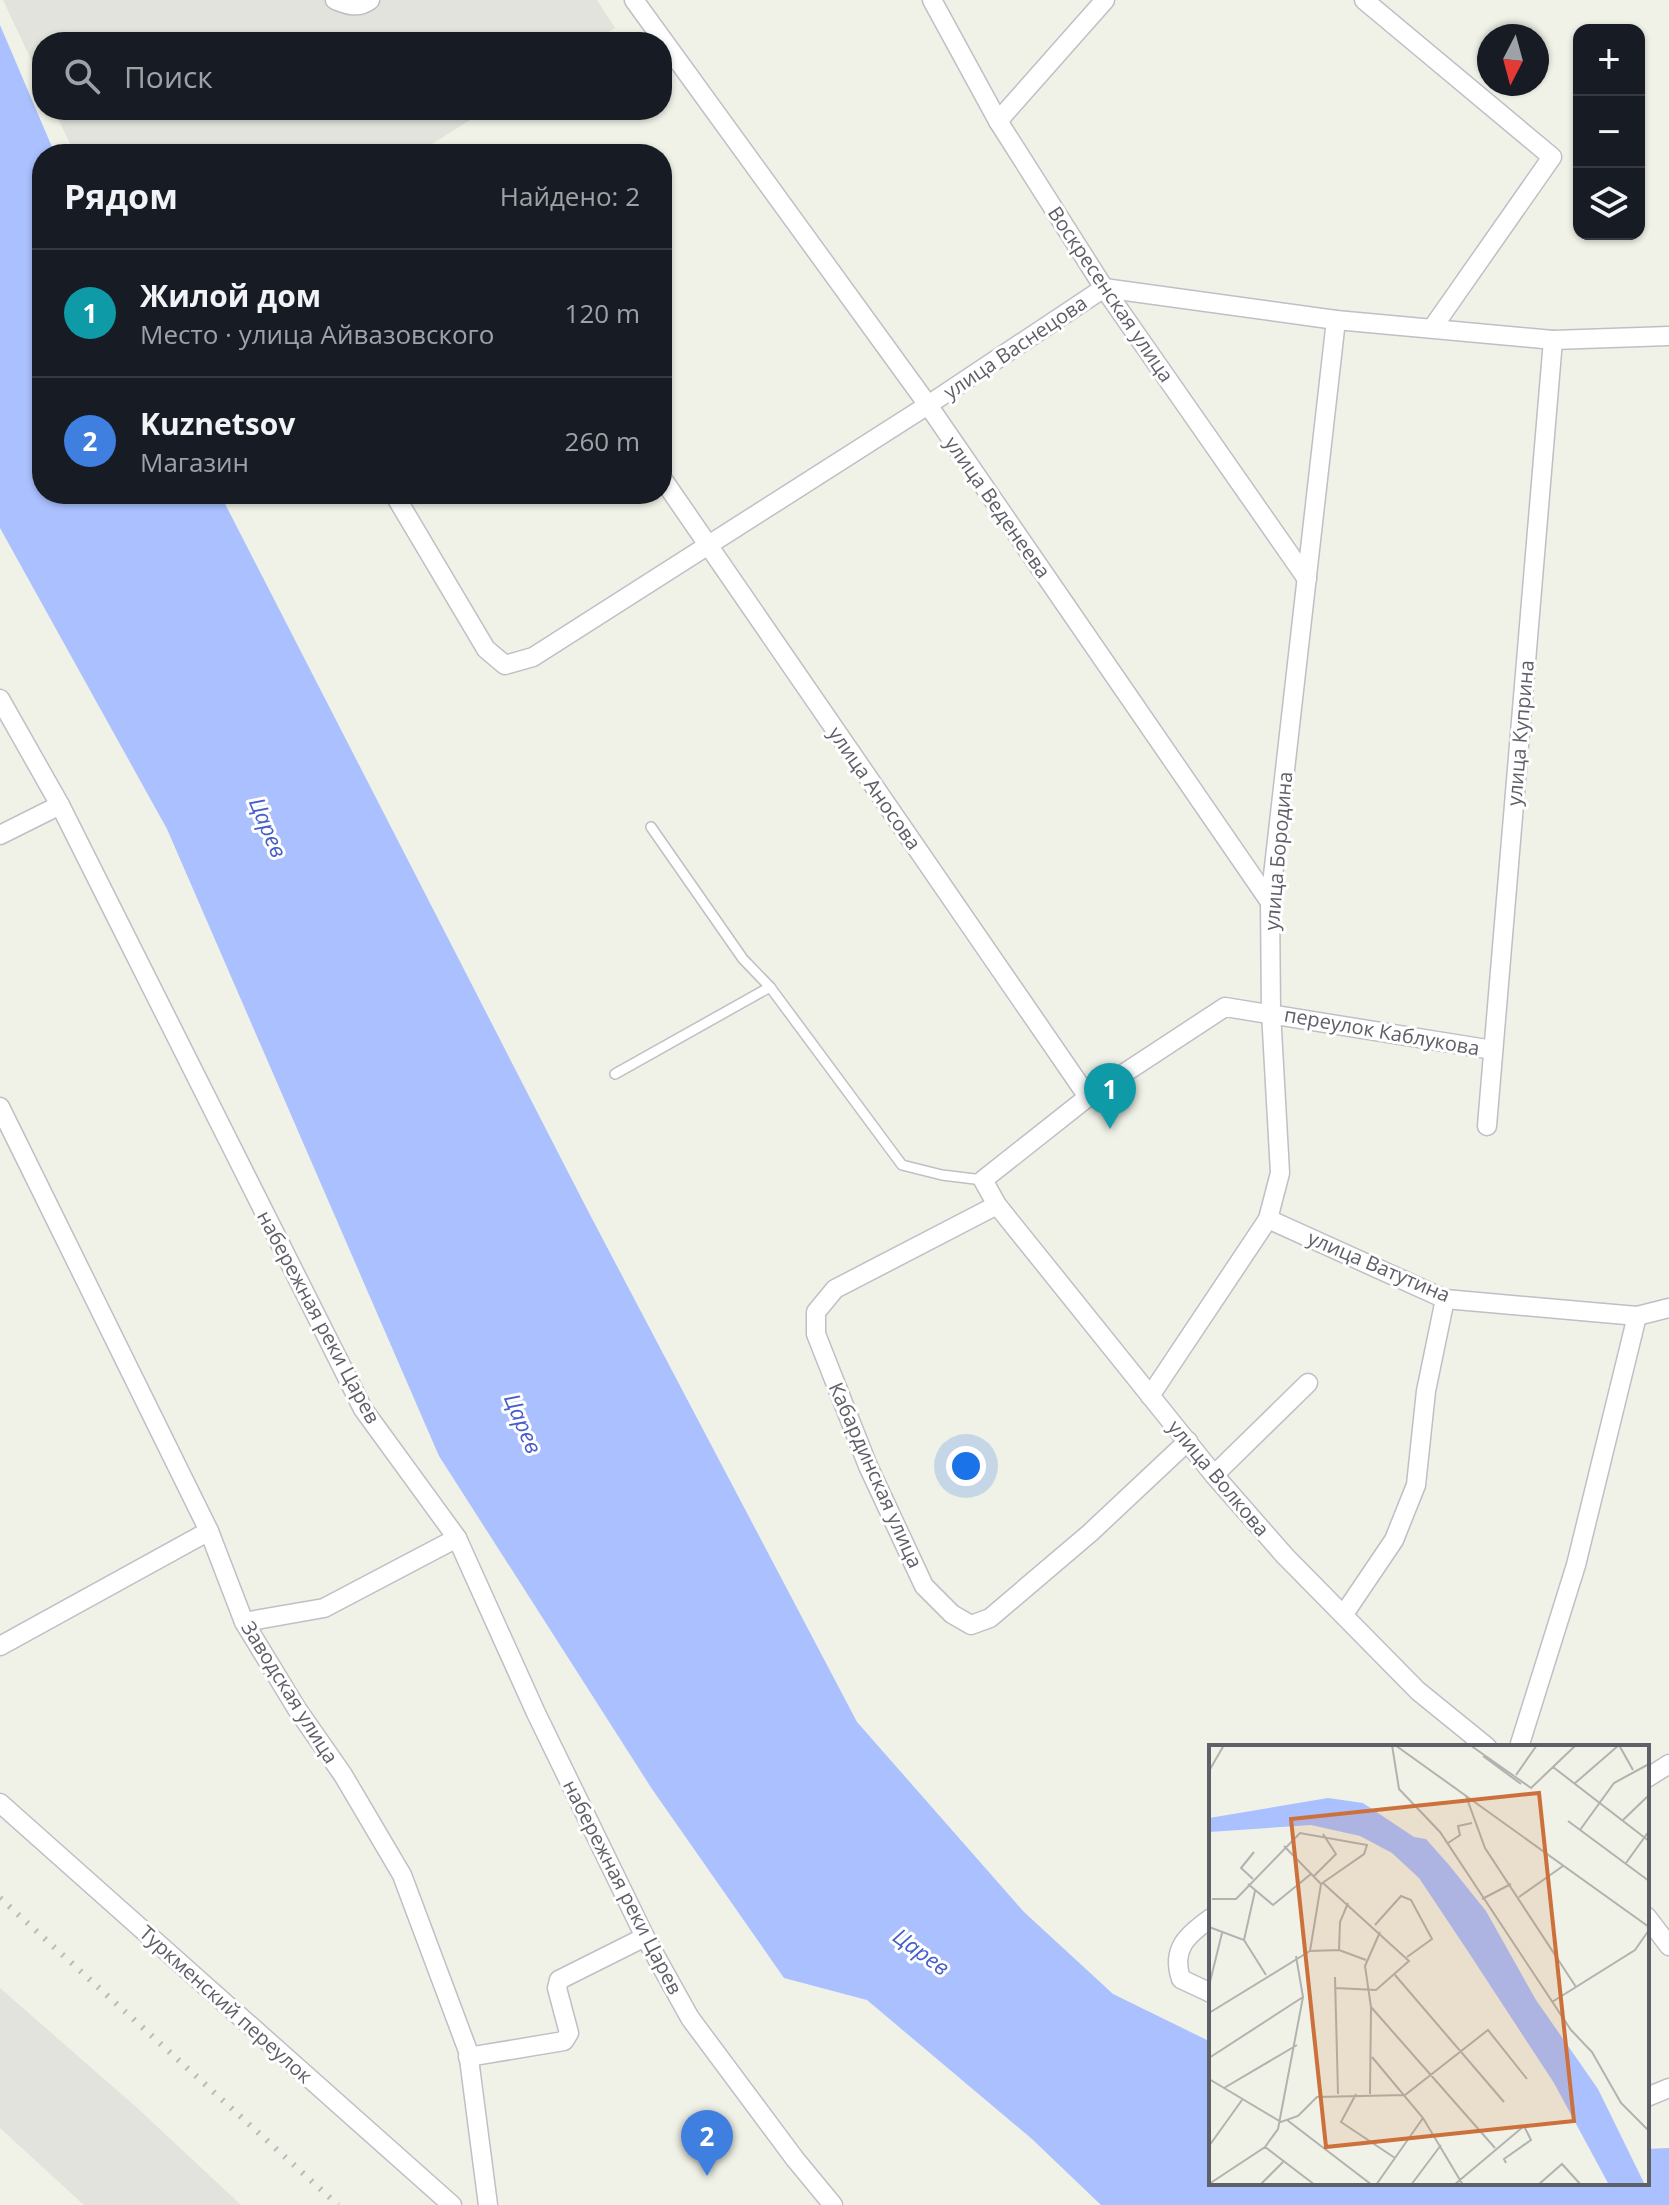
<!DOCTYPE html>
<html lang="ru">
<head>
<meta charset="utf-8">
<style>
  :root { --surface:#171b24; --page:#242831; --text:#f1f3f6; --muted:#9ea1a6; --line:#363941; --accent:#ea580c }
  body { margin:0; font-family:"Open Sans",sans-serif; background:var(--page); color:var(--text) }
  .controls { position:absolute; right:24px; top:24px; display:grid; overflow:hidden; border-radius:16px; box-shadow:0 2px 6px #0004 }
  .controls button { width:72px; height:72px; display:grid; place-items:center; padding:0; border:0; border-bottom:2px solid var(--line); background:var(--surface); color:var(--text); font:40px sans-serif }
  .compass { position:absolute; left:1477px; top:24px; width:72px; height:72px; border-radius:50%; background:var(--surface); box-shadow:0 2px 6px #0004; rotate:186deg }
  .you { position:absolute; left:966px; top:1466px; width:28px; height:28px; margin:-20px; border:6px solid #fff; border-radius:50%; background:#1a73e8; box-shadow:0 0 0 12px #1a73e833 }
  .badge { display:grid; place-items:center; width:52px; height:52px; border-radius:50%; background:var(--accent); color:#fff; font-size:26px; font-weight:700 }
  .pin { position:absolute; translate:-50% -66px; filter:drop-shadow(0 2px 4px #0008) }
  .pin::after { content:''; position:absolute; top:42px; width:28px; height:24px; background:inherit; clip-path:polygon(0 0,100% 0,50% 100%) }
  .list { margin:0; padding:0; list-style:none }
  h2 { display:flex; justify-content:space-between; align-items:center; height:104px; margin:0; padding:0 32px; font-size:34px }
  h2 small { font-size:26px; font-weight:400; color:var(--muted) }
  .list li { display:grid; grid-template-columns:52px 1fr auto; gap:24px; align-items:center; box-sizing:border-box; height:128px; padding:0 32px; border-top:2px solid var(--line) }
  .list b { display:block; font-size:30px; white-space:nowrap }
  .list p { margin:0; font-size:26px; white-space:nowrap; color:var(--muted) }
  .list em { font-size:26px; font-style:normal; color:var(--muted) }
  .icon { flex:none; width:44px; height:44px; fill:none; stroke:currentColor; stroke-width:2; stroke-linecap:round; stroke-linejoin:round }
  .map { position:relative; flex:none; width:1669px; height:2205px; overflow:hidden }
  .search { position:absolute; background:var(--surface); box-shadow:0 2px 6px #0004; left:32px; top:32px; width:640px; height:88px; display:flex; align-items:center; gap:20px; box-sizing:border-box; padding:0 28px; border-radius:32px; color:var(--muted); font-size:30px }
  .panel { position:absolute; background:var(--surface); box-shadow:0 2px 6px #0004; left:32px; top:144px; width:640px; height:360px; border-radius:32px }
  .map>svg:first-child { display:block }
</style>
</head>
<body>
<div class="map">
<svg width="1669" height="2205" viewBox="0 0 1669 2205">
  <rect width="100%" height="100%" fill="#f0f1e7"/>
  <g fill="#e2e3dc">
    <polygon points="3,0 597,0 615,28 593,42 42,42 42,83"/>
    <polygon points="54,110 486,110 416,154 75,154"/>
    <polygon points="0,1988 135,2106 241,2205 84,2205 0,2128"/>
  </g>
  <polygon fill="#aac0ff" points="0,25 55,154 42,154 42,494 220,494 588,1211 857,1722 1024,1912 1113,1994 1211,2042 1211,2183 1647,2183 1647,2149 1669,2148 1669,2205 1101,2205 1032,2139 867,2000 784,1978 652,1789 439,1456 167,829 0,528"/>
  <g fill="none" stroke-linecap="round" stroke-linejoin="round">
    <g stroke="#bfbfc6" stroke-width="12">
      <g id="lane">
        <polyline points="651,827 743,959 770,987 902,1165 942,1175 983,1180"/>
        <polyline points="615,1074 770,987"/>
      </g>
    </g>
    <g stroke="#bfbfc6" stroke-width="21">
      <g id="street">
        <path d="M335,0c12,5 23,9 35,0"/>
        <polyline points="634,0 928,405 1270,902"/>
        <polyline points="932,0 998,121 1104,288 1307,579"/>
        <polyline points="1364,0 1552,157 1433,327"/>
        <polyline points="998,121 1105,0"/>
        <polyline points="662,478 1088,1097"/>
        <polyline points="394,494 486,649 505,665 533,657 928,405 1104,288 1336,320 1553,340 1669,336"/>
        <polyline points="0,699 60,805 363,1409 457,1538 536,1713 645,1937 690,2018 795,2159 833,2205"/>
        <polyline points="0,835 60,805"/>
        <polyline points="0,1107 209,1531 244,1622 297,1709 343,1775 402,1875 468,2051 488,2205"/>
        <polyline points="1487,1126 1553,340"/>
        <polyline points="997,1205 835,1289 816,1312 816,1334 868,1466 924,1586 952,1614 971,1625 990,1618 1090,1533 1188,1441"/>
        <polyline points="1268,1219 1445,1299 1637,1316 1669,1308"/>
        <polyline points="1150,1396 1268,1219 1280,1173 1271,1012 1270,902 1336,320"/>
        <polyline points="1214,1475 1308,1383"/>
        <polyline points="1344,1614 1394,1540 1416,1485 1426,1391 1445,1299"/>
        <polyline points="244,1622 324,1608 457,1538"/>
        <polyline points="0,1646 209,1531"/>
        <polyline points="1487,1747 1418,1691 1285,1556 1214,1475 997,1205 983,1180 1088,1097 1225,1007 1493,1050"/>
        <polyline points="1519,1747 1576,1565 1637,1316"/>
        <polyline points="1647,1778 1669,1764"/>
        <polyline points="0,1803 452,2205"/>
        <polyline points="1647,1917 1669,1946"/>
        <path d="M1211,1918c-24,17 -40,31 -30,61l30,14"/>
        <polyline points="468,2057 564,2041 569,2033 557,1988 559,1980 645,1937"/>
        <polyline points="1647,2097 1669,2088"/>
      </g>
    </g>
    <use href="#lane" stroke="#fff" stroke-width="9"/>
    <use href="#street" stroke="#fff" stroke-width="18"/>
    <polyline stroke="#bababb" stroke-width="6" stroke-dasharray="2 10" stroke-linecap="butt" points="0,1898 338,2205"/>
  </g>
  <g text-anchor="middle" dominant-baseline="central" stroke-width="6" stroke-linejoin="round" paint-order="stroke">
    <g font-size="20" fill="#5e6068" stroke="#fff">
      <text transform="translate(1111 294) rotate(56)">Воскресенская улица</text>
      <text transform="translate(1015 347) rotate(-34)">улица Васнецова</text>
      <text transform="translate(998 507) rotate(55)">улица Веденеева</text>
      <text transform="translate(1520 733) rotate(-85)">улица Куприна</text>
      <text transform="translate(875 788) rotate(55)">улица Аносова</text>
      <text transform="translate(1278 851) rotate(-85)">улица Бородина</text>
      <text transform="translate(1382 1031) rotate(10)">переулок Каблукова</text>
      <text transform="translate(1379 1266) rotate(23)">улица Ватутина</text>
      <text transform="translate(319 1317) rotate(62)">набережная реки Царев</text>
      <text transform="translate(876 1475) rotate(66)">Кабардинская улица</text>
      <text transform="translate(1219 1478) rotate(50)">улица Волкова</text>
      <text transform="translate(290 1692) rotate(58)">Заводская улица</text>
      <text transform="translate(623 1887) rotate(63)">набережная реки Царев</text>
      <text transform="translate(226 2004) rotate(42)">Туркменский переулок</text>
    </g>
    <g font-size="22" font-style="italic" fill="#455eca" stroke="#fff">
      <text transform="translate(269 827) rotate(67)">Царев</text>
      <text transform="translate(524 1423) rotate(67)">Царев</text>
      <text transform="translate(922 1951) rotate(36)">Царев</text>
    </g>
  </g>
  <g transform="translate(1209 1745)">
    <rect width="440" height="440" fill="#f0f1e7"/>
    <path d="M119,53l35,5 51,34 12,2 23,26 37,46 50,89 62,89 47,96h-36l-55,-102 -87,-133 -48,-72 -27,-25 -32,-17 -49,-11 -102,7v-14z" fill="#aac0ff"/>
    <path fill="none" stroke="#b2b3b0" stroke-width="2" d="M183,0l7,44 41,43 131,198 21,22 29,51 28,28M186,0l254,182M261,0l61,43 22,-21M367,0l-23,22 96,74M410,0l14,25M274,11l38,28M0,26l15,-26M307,30l21,-30M365,39l45,-39M257,51l19,52 91,139M359,76l81,60M413,76l27,-26M371,85l34,-47 35,-19M239,98l12,-8 -2,-9 14,-3M75,101l37,38M417,118l23,-32M104,132l23,-23 -13,-20M44,134l-12,-11 13,-16M114,138l86,78 -33,29 -41,-2M39,139l25,21 38,-31M310,152l44,-31M3,154h24l64,-66 67,12 -3,9 -43,30 -11,67M273,154l29,-15M166,180l26,-29 10,4 21,39 -25,18M0,182l35,13 22,35M35,195l11,-49M130,205l1,-28 8,-19M186,230l109,127M126,232l3,117M0,241l13,-53M343,257l83,-52 14,-20M162,262l124,141M0,268l101,-62 29,-1 27,10M163,312l51,61 40,67M0,313l94,-61M0,334l72,43 17,-6 19,-19 88,-2 83,-65 39,49M15,343l73,-43M147,349l-15,28 54,36M161,349l1,-87 -6,-41 15,-34M78,375l85,65M0,401l33,-46M56,402l50,38M0,439l56,-37 13,-18 25,-132 -7,-41M51,440l23,-23M167,440l47,-67M202,440l30,-40M245,440l70,-59 7,14 -27,19 2,4M329,440l24,-21 19,21"/>
    <path fill="#cc713c" fill-opacity="0.15" stroke="#cc713c" stroke-width="4" d="M330,48l35,328 -248,26 -35,-328z"/>
    <rect width="440" height="440" fill="none" stroke="#5e6068" stroke-width="4"/>
  </g>
</svg>
<div class="controls">
<button>+</button>
<button>−</button>
<button><svg class="icon" aria-label="layers" viewBox="0 0 24 24"><path d="M12 4l9 5-9 5-9-5zM3 14l9 5 9-5"/></svg></button>
</div>
<svg class="compass" viewBox="-18 -18 36 36"><path d="M0-13l5 13h-10z" fill="#e53935"/><path d="M0 13l5-13h-10z" fill="#9ea1a6"/></svg>
<div class="you"></div>
<div class="pin badge" style="left:1110px;top:1129px;background:#0f9aa8">1</div>
<div class="pin badge" style="left:707px;top:2176px;background:#3f7fe0">2</div>
<div class="search"><svg class="icon" aria-label="search" viewBox="0 0 24 24"><circle cx="10" cy="10" r="6"/><path d="M15 15l6 6"/></svg>Поиск</div>
<section class="panel">
<h2>Рядом<small>Найдено: 2</small></h2>
<ul class="list">
<li><span class="badge" style="background:#0f9aa8">1</span><div><b>Жилой дом</b><p>Место · улица Айвазовского</p></div><em>120 m</em></li>
<li><span class="badge" style="background:#3f7fe0">2</span><div><b>Kuznetsov</b><p>Магазин</p></div><em>260 m</em></li>
</ul>
</section>
</div>
</body>
</html>
